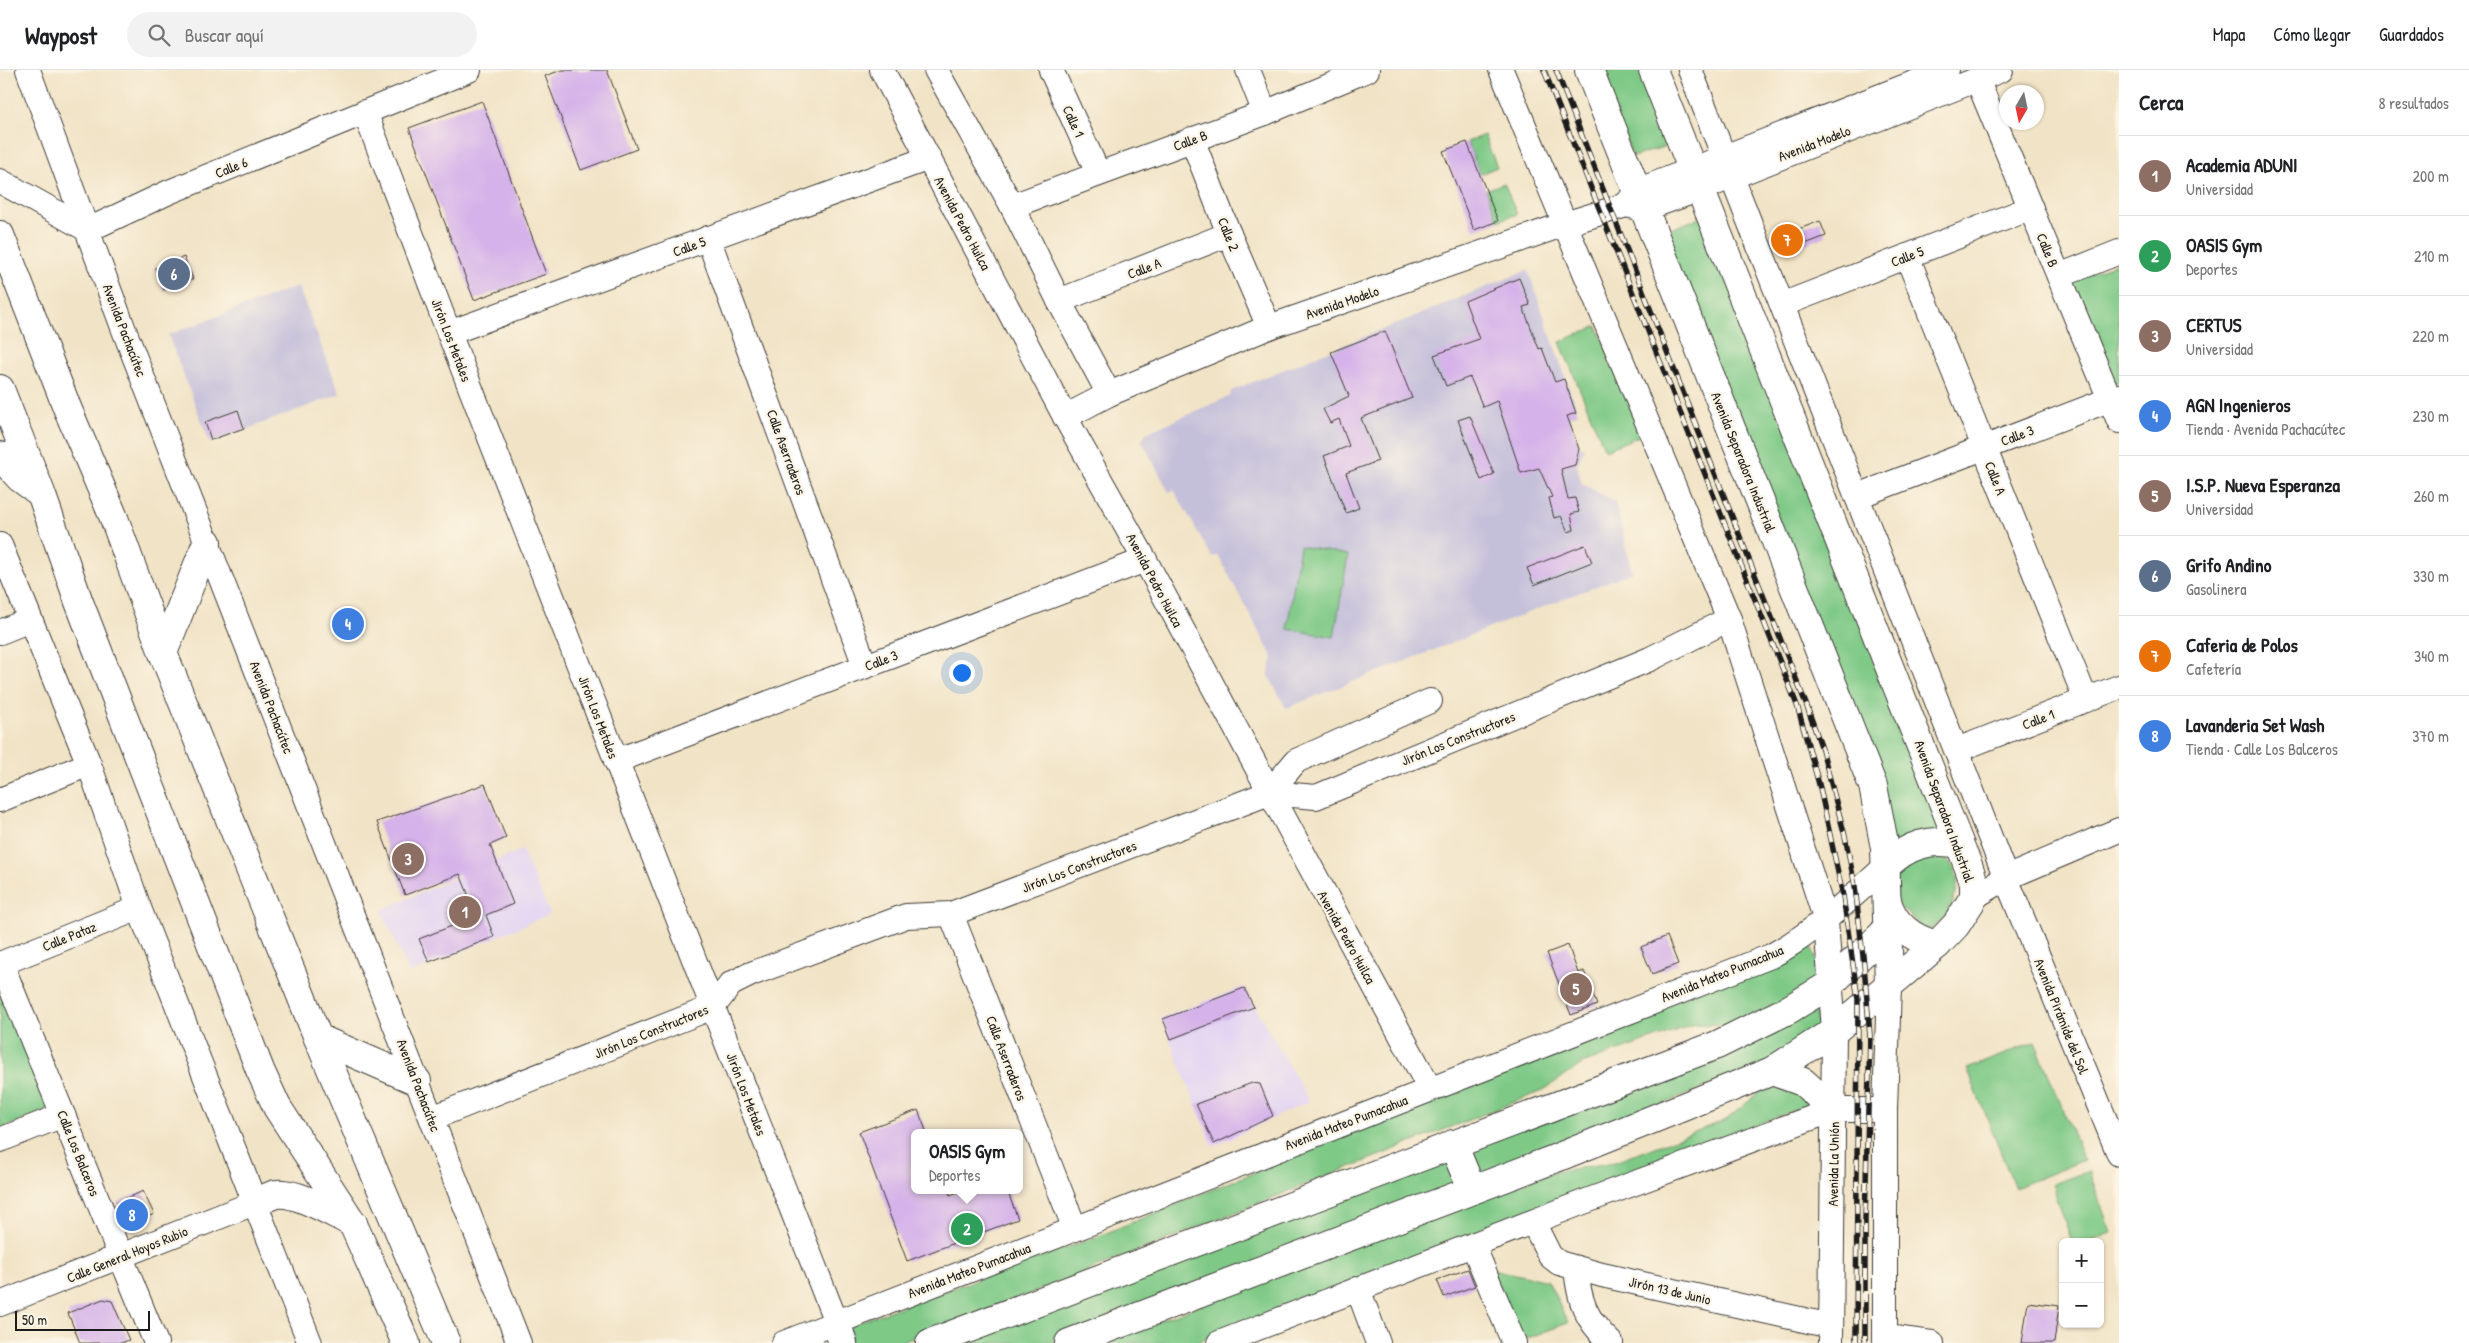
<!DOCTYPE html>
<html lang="es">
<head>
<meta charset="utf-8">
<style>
  :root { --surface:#fff; --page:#f2f2f2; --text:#202124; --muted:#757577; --line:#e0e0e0; --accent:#1a73e8 }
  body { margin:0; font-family:"Patrick Hand",sans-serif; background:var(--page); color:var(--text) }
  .controls { position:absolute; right:15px; bottom:15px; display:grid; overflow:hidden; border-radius:8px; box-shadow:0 1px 4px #0004 }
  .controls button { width:45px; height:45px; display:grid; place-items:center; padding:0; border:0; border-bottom:1px solid var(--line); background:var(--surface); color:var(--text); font:25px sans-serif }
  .compass { position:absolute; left:1999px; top:15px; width:45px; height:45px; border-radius:50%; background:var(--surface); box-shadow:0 1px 4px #0004; rotate:189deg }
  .scale { position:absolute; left:15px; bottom:12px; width:135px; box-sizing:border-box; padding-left:5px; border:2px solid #1c1c1c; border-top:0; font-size:14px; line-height:18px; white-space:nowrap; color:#1c1c1c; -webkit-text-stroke:4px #fcf5e5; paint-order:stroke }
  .you { position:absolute; left:961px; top:602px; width:18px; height:18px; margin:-12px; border:4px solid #fff; border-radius:50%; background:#1a73e8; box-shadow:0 0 0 8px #1a73e833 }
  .badge { display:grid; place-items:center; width:32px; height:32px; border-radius:50%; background:var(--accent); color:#fff; font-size:16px; font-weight:700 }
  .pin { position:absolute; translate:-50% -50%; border:2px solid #fff; box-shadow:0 1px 5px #0006 }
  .popup { position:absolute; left:911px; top:1059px; width:112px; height:65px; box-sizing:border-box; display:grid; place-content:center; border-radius:8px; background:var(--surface); filter:drop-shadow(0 1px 4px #0005); font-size:16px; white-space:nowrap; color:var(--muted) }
  .popup b { font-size:19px; color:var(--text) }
  .popup::after { content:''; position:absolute; left:50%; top:100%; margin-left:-10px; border:10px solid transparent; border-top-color:var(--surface) }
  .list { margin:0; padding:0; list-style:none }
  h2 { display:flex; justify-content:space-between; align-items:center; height:65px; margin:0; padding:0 20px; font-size:21px }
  h2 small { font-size:16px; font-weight:400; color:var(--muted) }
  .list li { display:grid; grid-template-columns:32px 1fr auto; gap:15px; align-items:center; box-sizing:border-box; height:80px; padding:0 20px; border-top:1px solid var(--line) }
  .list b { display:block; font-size:19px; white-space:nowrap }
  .list p { margin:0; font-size:16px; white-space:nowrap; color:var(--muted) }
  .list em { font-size:16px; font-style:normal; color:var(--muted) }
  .icon { flex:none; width:28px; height:28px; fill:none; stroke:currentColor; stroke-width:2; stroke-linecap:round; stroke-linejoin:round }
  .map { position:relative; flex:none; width:2119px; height:1273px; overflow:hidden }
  header { display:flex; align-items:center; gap:30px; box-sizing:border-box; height:70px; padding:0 25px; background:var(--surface); border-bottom:1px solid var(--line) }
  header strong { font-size:24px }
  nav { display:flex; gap:28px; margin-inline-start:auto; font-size:18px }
  .search { width:350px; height:45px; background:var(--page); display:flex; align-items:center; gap:12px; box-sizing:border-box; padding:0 18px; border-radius:28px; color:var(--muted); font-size:19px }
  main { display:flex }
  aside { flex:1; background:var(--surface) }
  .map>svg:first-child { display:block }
</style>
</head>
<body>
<header>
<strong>Waypost</strong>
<div class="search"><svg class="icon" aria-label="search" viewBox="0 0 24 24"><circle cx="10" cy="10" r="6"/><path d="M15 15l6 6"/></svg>Buscar aquí</div>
<nav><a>Mapa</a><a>Cómo llegar</a><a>Guardados</a></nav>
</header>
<main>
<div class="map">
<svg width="2119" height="1273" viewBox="0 0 2119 1273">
  <rect width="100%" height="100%" fill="#fcf5e5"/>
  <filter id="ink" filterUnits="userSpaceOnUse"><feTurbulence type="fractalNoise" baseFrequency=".02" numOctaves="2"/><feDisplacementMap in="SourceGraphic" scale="10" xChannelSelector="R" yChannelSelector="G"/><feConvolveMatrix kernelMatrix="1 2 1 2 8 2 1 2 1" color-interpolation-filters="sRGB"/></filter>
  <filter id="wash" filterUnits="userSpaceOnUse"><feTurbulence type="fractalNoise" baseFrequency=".0096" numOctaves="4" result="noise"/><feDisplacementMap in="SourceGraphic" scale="20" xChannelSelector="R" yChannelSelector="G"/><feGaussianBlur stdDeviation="1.12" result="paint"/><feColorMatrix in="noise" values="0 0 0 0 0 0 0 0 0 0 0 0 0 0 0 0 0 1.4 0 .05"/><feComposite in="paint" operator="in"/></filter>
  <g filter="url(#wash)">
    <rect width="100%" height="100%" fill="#f1e3c6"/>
    <g fill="#e2d4f3">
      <polygon points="522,780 550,844 409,904 381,840"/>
      <polygon points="1244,917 1309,1031 1213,1077 1161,948"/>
    </g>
    <g fill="#c5c0da">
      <polygon points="1528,200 1578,344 1569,347 1580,377 1583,377 1584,379 1577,395 1582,414 1615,431 1632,502 1286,638 1268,605 1273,588 1218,485 1212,487 1174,420 1169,422 1142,371 1146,363 1230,326 1231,321"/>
      <polygon points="298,216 340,324 210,373 168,265"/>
    </g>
    <g fill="#7ec986" stroke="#4d7251">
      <polygon points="1599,0 1643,0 1672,74 1633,87"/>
      <polygon points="1484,65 1497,97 1480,104 1467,72"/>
      <polygon points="1504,113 1517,144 1498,151 1486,120"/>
      <polygon points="1704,146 1943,760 1891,774 1663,162"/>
      <polygon points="2119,192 2119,311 2114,313 2072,211"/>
      <polygon points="1597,256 1642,365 1605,380 1560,272"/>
      <polygon points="1300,476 1348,485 1334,567 1287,559"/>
      <path d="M1934,783c9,4 17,8 21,18 9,19 -10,53 -28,61l-29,-27 -3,-36z"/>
      <polygon points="1810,875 1817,891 1816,907 1783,937 1725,955 1694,954 1582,994 1542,1021 961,1251 898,1273 850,1273 844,1257 1089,1170"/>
      <polygon points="0,914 48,1035 46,1041 0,1059"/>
      <polygon points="1814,938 1822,972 1049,1273 936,1273"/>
      <polygon points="2035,972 2084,1090 2015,1118 1967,999"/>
      <polygon points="1777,1016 1794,1019 1808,1035 1194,1273 1100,1273 1549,1103 1615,1092 1726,1050 1761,1021"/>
      <polygon points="2089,1101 2111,1163 2085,1172 2072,1172 2052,1114"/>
      <polygon points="1491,1199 1548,1211 1568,1253 1522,1270"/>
    </g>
    <g id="blocks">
      <g fill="#d5b2e9">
        <polygon points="562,0 607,0 637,79 581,100 545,6"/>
        <polygon points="482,31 546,204 474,230 409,58"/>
        <polygon points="1467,72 1498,151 1474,160 1443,81"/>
        <polygon points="1820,151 1826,166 1784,182 1778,167"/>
        <polygon points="184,187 193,209 164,220 155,198"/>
        <polygon points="1519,208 1530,235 1523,237 1539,279 1542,278 1555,312 1564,309 1576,343 1567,346 1579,379 1575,395 1561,399 1568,429 1575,428 1579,442 1571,444 1574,460 1568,462 1561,446 1554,448 1549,428 1552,427 1539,398 1521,403 1497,331 1483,337 1470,307 1446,316 1434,285 1479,269 1465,231"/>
        <polygon points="1385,261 1412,328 1361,348 1378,391 1346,403 1359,438 1346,443 1324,386 1349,376 1339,349 1330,353 1323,339 1349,326 1331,282"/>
        <polygon points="238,340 244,358 211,370 205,352"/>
        <polygon points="1470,346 1494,404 1481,410 1458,350"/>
        <polygon points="1585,475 1592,492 1534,515 1527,498"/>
        <polygon points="485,714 506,768 490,775 513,834 486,845 494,867 429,892 419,869 477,846 460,804 405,825 377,752"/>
        <polygon points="1667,866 1678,894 1652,904 1641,877"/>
        <polygon points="1568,875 1578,903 1584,901 1597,935 1571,945 1547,883"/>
        <polygon points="1244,918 1254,937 1171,969 1163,949"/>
        <polygon points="1252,1013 1260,1014 1273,1046 1214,1074 1196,1034"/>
        <polygon points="918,1040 927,1063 914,1063 914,1120 948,1120 950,1125 964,1120 1007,1120 1018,1149 907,1191 859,1062"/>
        <polygon points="143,1121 154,1144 127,1156 117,1133"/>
        <polygon points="1468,1199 1475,1216 1444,1227 1437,1210"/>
        <polygon points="103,1229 112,1231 129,1270 121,1273 80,1273 68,1243"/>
        <polygon points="2028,1232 2059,1236 2054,1273 2022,1273"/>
      </g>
    </g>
  </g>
  <g filter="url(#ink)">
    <use href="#blocks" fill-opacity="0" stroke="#3c3a36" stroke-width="1"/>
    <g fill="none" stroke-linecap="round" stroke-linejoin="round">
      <g stroke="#3c3a36" stroke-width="26">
        <g id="minor">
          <polyline points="28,0 124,260 519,1273"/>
          <polyline points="882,0 1065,347 1145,490 1430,1019"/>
          <polyline points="936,0 1012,136 1059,231 1109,324"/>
          <polyline points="1051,0 1098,103"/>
          <polyline points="1248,0 1265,43"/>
          <polyline points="1501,0 1729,549 1826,851 1834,961 1831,1273"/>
          <polyline points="1690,0 2006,808 2119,1084"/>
          <polyline points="1977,9 2119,351"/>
          <polyline points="365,42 449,263 836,1252"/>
          <polyline points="1192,69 1229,164 1269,257"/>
          <polyline points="0,111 88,160 169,122 469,0"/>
          <polyline points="1626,135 1637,121 1947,0"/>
          <polyline points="1012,136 1265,43 1367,0"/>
          <polyline points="708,168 865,596"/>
          <polyline points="1907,186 2086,630"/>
          <polyline points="2059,206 2119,182"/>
          <polyline points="1059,231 1229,164"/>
          <polyline points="1784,234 2031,138"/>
          <polyline points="449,263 929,88"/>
          <polyline points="1065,347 1109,324 1269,257 1565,154 1626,135 1644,139 1701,119 2001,0"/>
          <polyline points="1858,426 2119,326"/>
          <polyline points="0,475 89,694 139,838 310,1273"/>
          <polyline points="0,562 30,550"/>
          <polyline points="1957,680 2119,617"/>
          <polyline points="616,691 1145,490"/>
          <polyline points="1269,723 1296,691 1430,631"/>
          <polyline points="0,730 89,694"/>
          <polyline points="1974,827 2006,808 2119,760"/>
          <polyline points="951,844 1075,1159"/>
          <polyline points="1,893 156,1273"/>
          <polyline points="0,894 139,838"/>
          <polyline points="432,1048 713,937 731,914 751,904 906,846 951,844 1269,723 1316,727 1650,589 1729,549"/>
          <polyline points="0,1070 63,1045"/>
          <polyline points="1533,1152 1550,1186 1559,1193 1602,1205 1831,1256"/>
          <polyline points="1473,1175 1514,1273"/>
          <path d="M1576,1198c3,34 10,52 35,75"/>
          <polyline points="1358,1219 1378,1273"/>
          <polyline points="0,1234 254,1133"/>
          <polyline points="1886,1267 1932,1273"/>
          <path d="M784,1273l987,-387c44,-24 79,-57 116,-91"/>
          <polyline points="1219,1273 1581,1133 1803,1051 1834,1040 1885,1040"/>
          <polyline points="1885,1273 1885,1040 1889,915"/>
        </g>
      </g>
      <g stroke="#3c3a36" stroke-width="30">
        <g id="major">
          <polyline points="1589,0 1873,716 1885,778 1889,915"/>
          <polyline points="0,165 68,340 114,448 163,583 318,968 446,1273"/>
          <polyline points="0,319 41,423 79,532 260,1000 277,1037 353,1154 406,1273"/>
          <polyline points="0,386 20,408 39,422"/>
          <polyline points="163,583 207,472"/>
          <path d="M1887,795c21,-20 43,-27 72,-21"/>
          <path d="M1887,831c7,25 26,38 50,44"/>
          <polyline points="318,968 417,1011"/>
          <polyline points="1772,1001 1803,1012 1834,1040"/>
          <polyline points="1453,1074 1472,1120"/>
          <path d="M254,1133c7,-3 15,-7 22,-9 21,-3 58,20 77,29"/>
          <polyline points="836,1252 843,1273"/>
          <polyline points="930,1273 1717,975 1788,940 1829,915 1886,861"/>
          <polyline points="1069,1273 1549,1091 1772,1001 1834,961 1937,875 1956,855 1974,827 1974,813 1969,798 1653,0"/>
        </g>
      </g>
      <use href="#minor" stroke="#fff" stroke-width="24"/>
      <use href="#major" stroke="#fff" stroke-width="28"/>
      <g stroke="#1c1c1c" stroke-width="5.5">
        <g id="rail">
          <polyline points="1544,0 1797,635 1820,718 1843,826 1858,929 1856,1273"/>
          <polyline points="1556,0 1806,634 1822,679 1845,766 1855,816 1864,895 1870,966 1865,1150 1865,1273"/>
        </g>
      </g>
      <use href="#rail" stroke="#fcf5e5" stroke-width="4" stroke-dasharray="11" stroke-linecap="butt"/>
    </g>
  </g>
  <g text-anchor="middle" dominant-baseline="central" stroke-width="4.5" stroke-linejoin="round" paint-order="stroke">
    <g font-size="14" fill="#1c1c1c" stroke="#fcf5e5">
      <text transform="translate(1074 51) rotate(66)">Calle 1</text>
      <text transform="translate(1190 70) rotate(-20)">Calle B</text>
      <text transform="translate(1814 73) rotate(-21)">Avenida Modelo</text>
      <text transform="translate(231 97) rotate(-22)">Calle 6</text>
      <text transform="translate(963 153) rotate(62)">Avenida Pedro Huilca</text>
      <text transform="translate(1229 164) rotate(68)">Calle 2</text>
      <text transform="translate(689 176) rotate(-20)">Calle 5</text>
      <text transform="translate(2048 180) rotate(68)">Calle B</text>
      <text transform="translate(1907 186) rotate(-21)">Calle 5</text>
      <text transform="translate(1144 198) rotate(-21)">Calle A</text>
      <text transform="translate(1342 232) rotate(-19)">Avenida Modelo</text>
      <text transform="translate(125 260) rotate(69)">Avenida Pachacútec</text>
      <text transform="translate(452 270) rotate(69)">Jirón Los Metales</text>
      <text transform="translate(2017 365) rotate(-21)">Calle 3</text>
      <text transform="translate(787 382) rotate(70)">Calle Aserraderos</text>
      <text transform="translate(1744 392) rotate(68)">Avenida Separadora Industrial</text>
      <text transform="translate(1996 408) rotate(68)">Calle A</text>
      <text transform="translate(1155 510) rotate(62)">Avenida Pedro Huilca</text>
      <text transform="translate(881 590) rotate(-21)">Calle 3</text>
      <text transform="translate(272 637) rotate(69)">Avenida Pachacútec</text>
      <text transform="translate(599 647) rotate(69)">Jirón Los Metales</text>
      <text transform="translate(2038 649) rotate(-21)">Calle 1</text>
      <text transform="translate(1458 668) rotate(-22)">Jirón Los Constructores</text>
      <text transform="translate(1945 741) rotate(70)">Avenida Separadora Industrial</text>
      <text transform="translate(1079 796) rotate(-21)">Jirón Los Constructores</text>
      <text transform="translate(69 866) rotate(-22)">Calle Pataz</text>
      <text transform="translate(1347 867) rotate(61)">Avenida Pedro Huilca</text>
      <text transform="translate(1722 903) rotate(-22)">Avenida Mateo Pumacahua</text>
      <text transform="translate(2062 946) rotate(68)">Avenida Pirámide del Sol</text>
      <text transform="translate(651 961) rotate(-22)">Jirón Los Constructores</text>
      <text transform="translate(1007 988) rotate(69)">Calle Aserraderos</text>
      <text transform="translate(419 1015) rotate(69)">Avenida Pachacútec</text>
      <text transform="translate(747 1024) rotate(69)">Jirón Los Metales</text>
      <text transform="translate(1346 1052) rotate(-21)">Avenida Mateo Pumacahua</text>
      <text transform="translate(79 1083) rotate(68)">Calle Los Balceros</text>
      <text transform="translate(1833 1094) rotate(-89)">Avenida La Unión</text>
      <text transform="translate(127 1184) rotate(-22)">Calle General Hoyos Rubio</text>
      <text transform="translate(969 1200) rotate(-21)">Avenida Mateo Pumacahua</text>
      <text transform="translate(1670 1220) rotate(13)">Jirón 13 de Junio</text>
    </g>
  </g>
</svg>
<div class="controls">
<button>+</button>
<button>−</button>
</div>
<svg class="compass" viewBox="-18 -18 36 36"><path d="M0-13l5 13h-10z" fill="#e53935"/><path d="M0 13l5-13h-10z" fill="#757577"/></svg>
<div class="scale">50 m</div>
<div class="you"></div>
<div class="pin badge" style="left:465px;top:842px;background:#8d6e63">1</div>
<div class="pin badge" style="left:967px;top:1159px;background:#2e9e5b">2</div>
<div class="popup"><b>OASIS Gym</b>Deportes</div>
<div class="pin badge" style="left:408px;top:789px;background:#8d6e63">3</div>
<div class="pin badge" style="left:348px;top:554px;background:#3f7fe0">4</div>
<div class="pin badge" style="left:1576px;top:919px;background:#8d6e63">5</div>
<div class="pin badge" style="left:174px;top:204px;background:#5c6f8a">6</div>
<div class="pin badge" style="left:1787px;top:170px;background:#e8710a">7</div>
<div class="pin badge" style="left:132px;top:1145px;background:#3f7fe0">8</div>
</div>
<aside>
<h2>Cerca<small>8 resultados</small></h2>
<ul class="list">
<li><span class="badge" style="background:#8d6e63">1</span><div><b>Academia ADUNI</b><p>Universidad</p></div><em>200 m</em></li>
<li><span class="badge" style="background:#2e9e5b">2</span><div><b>OASIS Gym</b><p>Deportes</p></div><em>210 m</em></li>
<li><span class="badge" style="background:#8d6e63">3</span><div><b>CERTUS</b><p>Universidad</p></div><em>220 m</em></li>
<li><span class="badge" style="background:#3f7fe0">4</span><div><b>AGN Ingenieros</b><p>Tienda · Avenida Pachacútec</p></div><em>230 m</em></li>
<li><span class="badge" style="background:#8d6e63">5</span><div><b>I.S.P. Nueva Esperanza</b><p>Universidad</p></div><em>260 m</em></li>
<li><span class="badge" style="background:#5c6f8a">6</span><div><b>Grifo Andino</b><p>Gasolinera</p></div><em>330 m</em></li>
<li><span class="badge" style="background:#e8710a">7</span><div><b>Caferia de Polos</b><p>Cafetería</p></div><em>340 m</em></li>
<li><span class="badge" style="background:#3f7fe0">8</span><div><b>Lavanderia Set Wash</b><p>Tienda · Calle Los Balceros</p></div><em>370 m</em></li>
</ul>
</aside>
</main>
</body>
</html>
